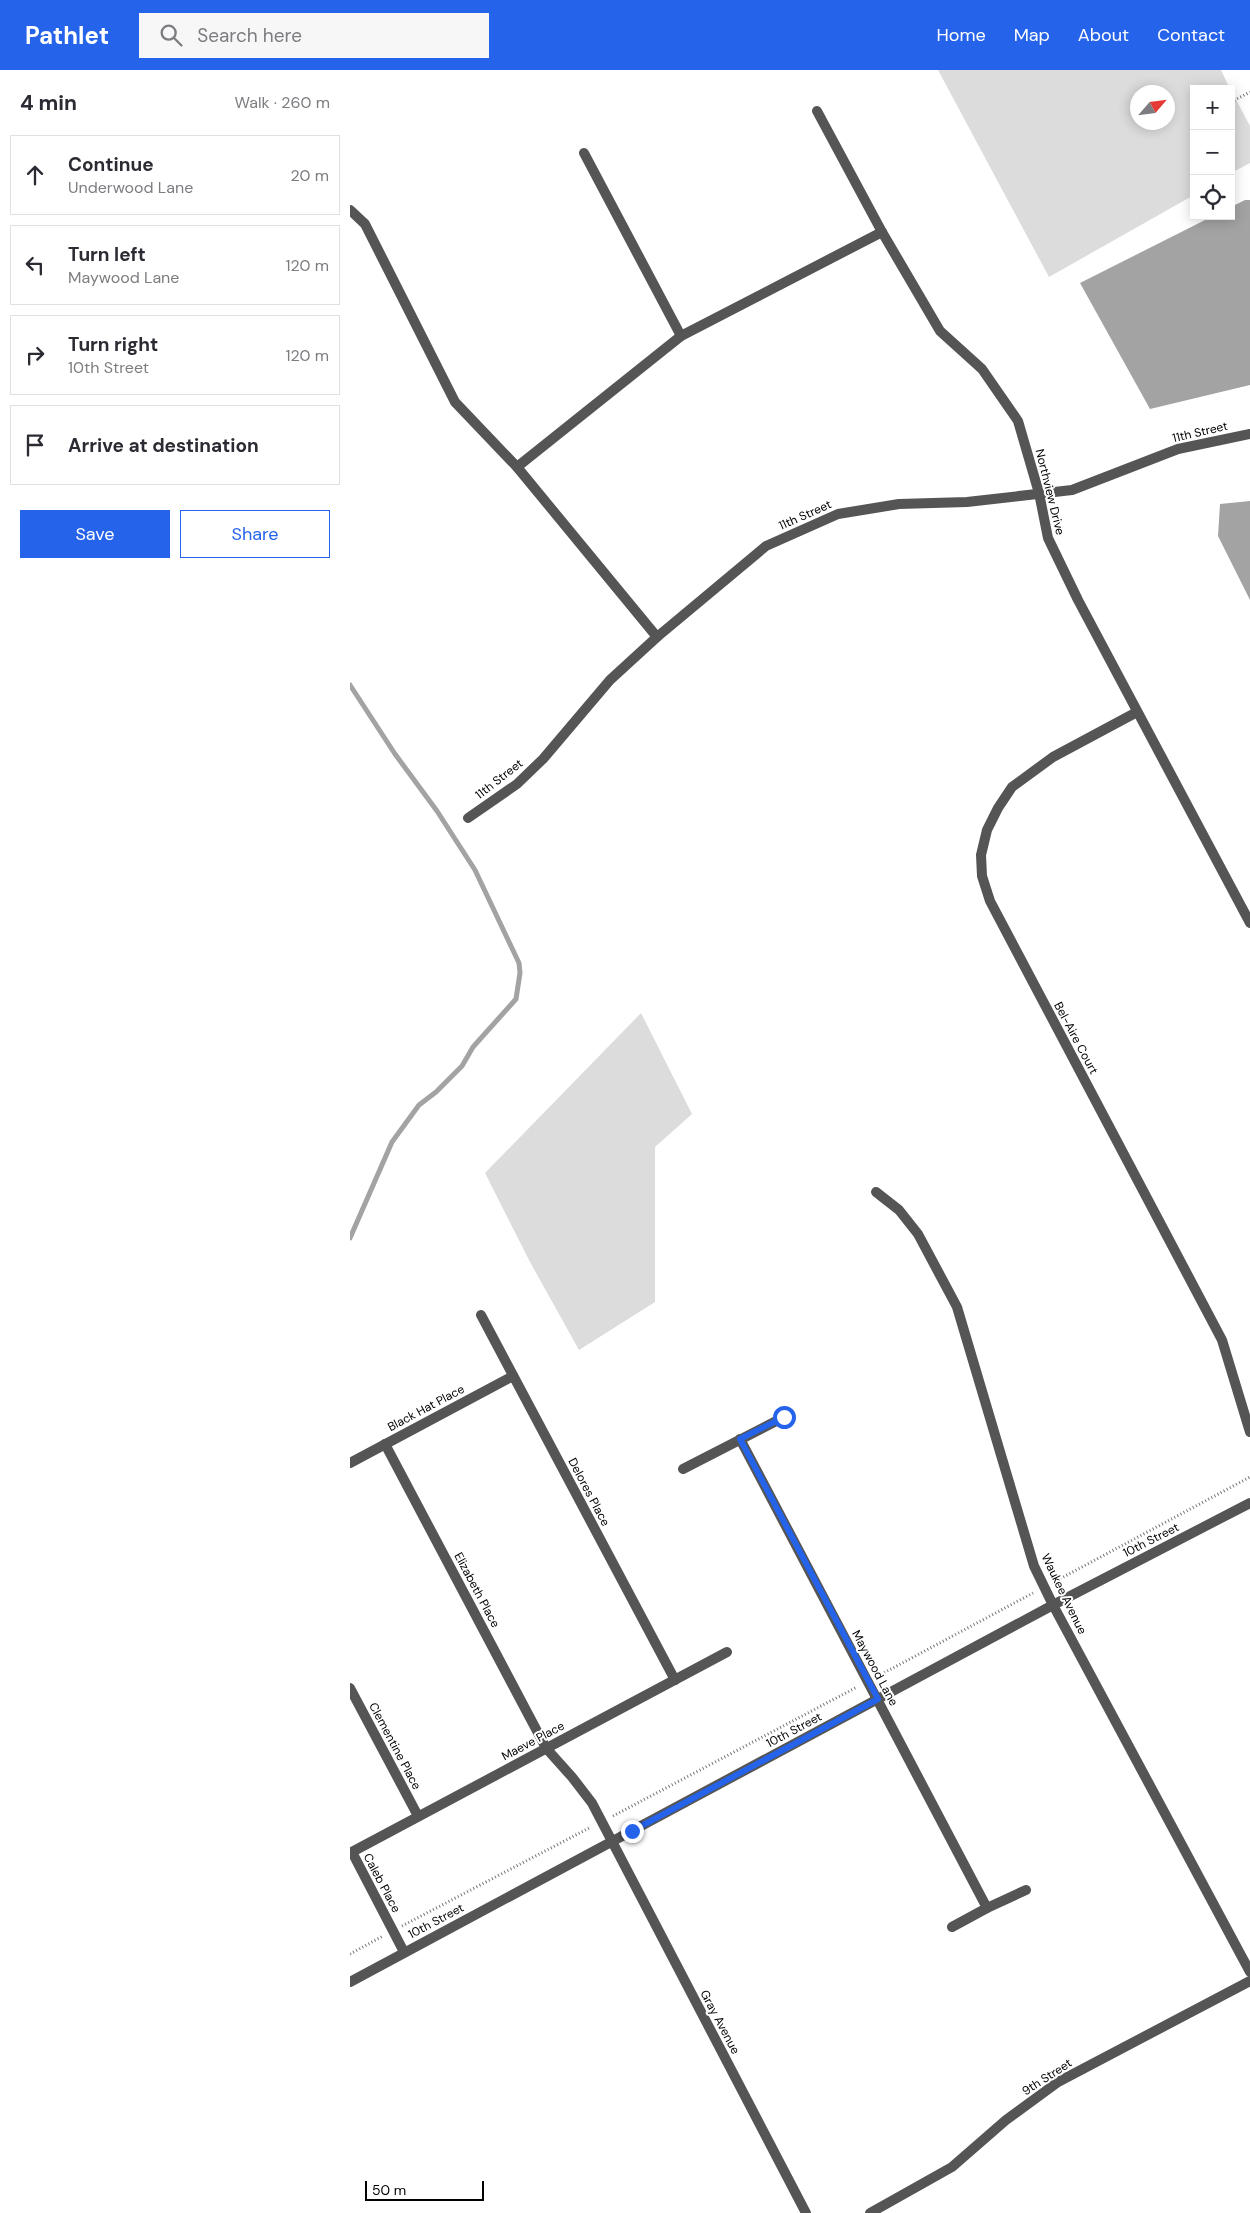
<!DOCTYPE html>
<html lang="en">
<head>
<meta charset="utf-8">
<style>
  :root { --surface:#fff; --page:#f7f7f7; --text:#2b2b33; --muted:#7c7c81; --line:#e1e1e2; --accent:#2563eb }
  body { margin:0; font-family:"DM Sans",sans-serif; background:var(--page); color:var(--text) }
  .controls { position:absolute; right:15px; top:15px; display:grid; overflow:hidden; border-radius:0px; box-shadow:0 2px 12px #0003 }
  .controls button { width:45px; height:45px; display:grid; place-items:center; padding:0; border:0; border-bottom:1px solid var(--line); background:var(--surface); color:var(--text); font:25px sans-serif }
  .compass { position:absolute; left:780px; top:15px; width:45px; height:45px; border-radius:50%; background:var(--surface); box-shadow:0 2px 12px #0003; rotate:62deg }
  .scale { position:absolute; left:15px; bottom:12px; width:119px; box-sizing:border-box; padding-left:5px; border:2px solid #000; border-top:0; font-size:14px; line-height:18px; white-space:nowrap; color:#000; -webkit-text-stroke:4px #fff; paint-order:stroke }
  .stop { position:absolute; width:15px; height:15px; margin:-11px; border:4px solid #2563eb; border-radius:50%; background:#fff }
  .stop.end { background:#2563eb; border-color:#fff; box-shadow:0 1px 5px #0008 }
  .list { margin:0; padding:0; list-style:none }
  h2 { display:flex; justify-content:space-between; align-items:center; height:65px; margin:0; padding:0 20px; font-size:21px }
  h2 small { font-size:16px; font-weight:400; color:var(--muted) }
  .list li { display:grid; grid-template-columns:32px 1fr auto; gap:15px; align-items:center; box-sizing:border-box; height:80px; margin:0 10px 10px; padding:0 10px; border:1px solid var(--line); border-radius:0px }
  .list b { display:block; font-size:19px; white-space:nowrap }
  .list p { margin:0; font-size:16px; white-space:nowrap; color:var(--muted) }
  .list em { font-size:16px; font-style:normal; color:var(--muted) }
  .actions { display:flex; gap:10px; padding:15px 20px }
  .actions a { flex:1; padding:11px 0; border:1px solid var(--accent); border-radius:0px; text-align:center; font-size:18px; color:var(--accent) }
  .actions .main { background:var(--accent); color:#fff }
  .icon { flex:none; width:28px; height:28px; fill:none; stroke:currentColor; stroke-width:2; stroke-linecap:round; stroke-linejoin:round }
  .map { position:relative; flex:none; width:900px; height:2143px; overflow:hidden }
  header { display:flex; align-items:center; gap:30px; box-sizing:border-box; height:70px; padding:0 25px; background:var(--accent); color:#fff }
  header strong { font-size:24px }
  nav { display:flex; gap:28px; margin-inline-start:auto; font-size:18px }
  .search { width:350px; height:45px; background:var(--page); display:flex; align-items:center; gap:12px; box-sizing:border-box; padding:0 18px; border-radius:0px; color:var(--muted); font-size:19px }
  main { display:flex }
  aside { flex:1; background:var(--surface) }
  .map>svg:first-child { display:block }
</style>
</head>
<body>
<header>
<strong>Pathlet</strong>
<div class="search"><svg class="icon" aria-label="search" viewBox="0 0 24 24"><circle cx="10" cy="10" r="6"/><path d="M15 15l6 6"/></svg>Search here</div>
<nav><a>Home</a><a>Map</a><a>About</a><a>Contact</a></nav>
</header>
<main>
<aside>
<h2>4 min<small>Walk · 260 m</small></h2>
<ul class="list">
<li><svg class="icon" aria-label="ahead" viewBox="0 0 24 24"><path d="M12 20V5M6 11l6-6 6 6"/></svg><div><b>Continue</b><p>Underwood Lane</p></div><em>20 m</em></li>
<li><svg class="icon" aria-label="left" viewBox="0 0 24 24"><path d="M17 20v-9H6M10 6l-5 5 5 5"/></svg><div><b>Turn left</b><p>Maywood Lane</p></div><em>120 m</em></li>
<li><svg class="icon" aria-label="right" viewBox="0 0 24 24"><path d="M7 20v-9h11M14 6l5 5-5 5"/></svg><div><b>Turn right</b><p>10th Street</p></div><em>120 m</em></li>
<li><svg class="icon" aria-label="arrive" viewBox="0 0 24 24"><path d="M6 21V4h12l-3 4 3 4H6"/></svg><div><b>Arrive at destination</b></div></li>
</ul>
<div class="actions"><a class="main">Save</a><a>Share</a></div>
</aside>
<div class="map">
<svg width="900" height="2143" viewBox="0 0 900 2143">
  <rect width="100%" height="100%" fill="#fff"/>
  <g fill="#dcdcdc" fill-rule="evenodd">
    <path d="M588,0h283l9,19h-36v106l-145,82zM818,22v30h-30v-30z"/>
    <polygon points="881,20 900,56 900,93 881,103"/>
    <polygon points="291,943 342,1044 305,1077 305,1232 229,1280 180,1192 135,1103"/>
  </g>
  <g fill="#a3a3a3">
    <polygon points="895,130 900,130 900,315 800,339 730,213 863,146 881,146 881,137"/>
    <polygon points="900,431 900,530 868,466 870,434"/>
  </g>
  <g fill="none" stroke-linecap="round" stroke-linejoin="round">
    <polyline stroke="#a3a3a3" stroke-width="5" points="0,615 45,684 87,741 125,800 169,893 170,903 166,929 123,977 112,996 86,1022 69,1035 42,1072 0,1168"/>
    <g stroke="#777" stroke-width="3" stroke-dasharray="1 2.5" stroke-linecap="butt">
      <polyline points="881,32 900,22"/>
      <polyline points="704,1512 900,1407"/>
      <polyline points="528,1606 683,1523"/>
      <polyline points="263,1746 507,1617"/>
      <polyline points="52,1856 241,1757"/>
      <polyline points="0,1884 33,1866"/>
    </g>
    <g stroke="#555" stroke-width="10">
      <polyline points="467,41 532,162 590,261 632,299 668,351 689,423 698,468 728,530 900,853"/>
      <polyline points="234,83 331,266"/>
      <polyline points="0,140 15,154 105,332 167,397 307,567"/>
      <polyline points="167,397 331,266 532,162"/>
      <polyline points="787,642 703,687 662,717 648,738 637,760 631,785 632,806 640,831 872,1270 900,1362"/>
      <polyline points="118,748 167,714 193,689 260,610 307,567 416,476 488,444 549,434 617,432 722,420 828,379 900,364"/>
      <polyline points="526,1122 549,1140 568,1164 607,1237 684,1496 703,1535 900,1902"/>
      <polyline points="131,1245 325,1610"/>
      <polyline points="390,1369 637,1838"/>
      <polyline points="35,1374 196,1678 222,1707 242,1733 456,2143"/>
      <polyline points="0,1393 163,1306"/>
      <polyline points="333,1399 434,1347"/>
      <polyline points="0,1618 68,1746"/>
      <polyline points="2,1782 54,1882"/>
      <polyline points="0,1783 377,1582"/>
      <polyline points="602,1857 637,1838 676,1820"/>
      <polyline points="0,1912 703,1535 900,1433"/>
      <polyline points="520,2143 602,2097 656,2050 708,2012 900,1911"/>
    </g>
  </g>
  <g fill="none" stroke-linecap="round" stroke-linejoin="round">
    <polyline stroke="#2563eb" stroke-width="6" points="282,1761 528,1629 390,1369 434,1347"/>
  </g>
  <g text-anchor="middle" dominant-baseline="central" stroke-width="4" stroke-linejoin="round" paint-order="stroke">
    <g font-size="12" fill="#000" stroke="#fff">
      <text transform="translate(850 362) rotate(-13)">11th Street</text>
      <text transform="translate(700 422) rotate(76)">Northview Drive</text>
      <text transform="translate(455 445) rotate(-24)">11th Street</text>
      <text transform="translate(149 709) rotate(-38)">11th Street</text>
      <text transform="translate(726 968) rotate(62)">Bel-Aire Court</text>
      <text transform="translate(76 1338) rotate(-28)">Black Hat Place</text>
      <text transform="translate(239 1422) rotate(62)">Delores Place</text>
      <text transform="translate(801 1470) rotate(-27)">10th Street</text>
      <text transform="translate(127 1520) rotate(62)">Elizabeth Place</text>
      <text transform="translate(714 1524) rotate(64)">Waukee Avenue</text>
      <text transform="translate(525 1598) rotate(62)">Maywood Lane</text>
      <text transform="translate(444 1660) rotate(-28)">10th Street</text>
      <text transform="translate(183 1671) rotate(-28)">Maeve Place</text>
      <text transform="translate(45 1676) rotate(62)">Clementine Place</text>
      <text transform="translate(32 1813) rotate(62)">Caleb Place</text>
      <text transform="translate(86 1851) rotate(-28)">10th Street</text>
      <text transform="translate(370 1952) rotate(62)">Gray Avenue</text>
      <text transform="translate(697 2007) rotate(-33)">9th Street</text>
    </g>
  </g>
</svg>
<div class="controls">
<button>+</button>
<button>−</button>
<button><svg class="icon" aria-label="locate" viewBox="0 0 24 24"><circle cx="12" cy="12" r="6"/><path d="M12 2v4M12 18v4M2 12h4M18 12h4"/></svg></button>
</div>
<svg class="compass" viewBox="-18 -18 36 36"><path d="M0-13l5 13h-10z" fill="#e53935"/><path d="M0 13l5-13h-10z" fill="#7c7c81"/></svg>
<div class="scale">50 m</div>
<div class="stop" style="left:434px;top:1347px"></div>
<div class="stop end" style="left:282px;top:1761px"></div>
</div>
</main>
</body>
</html>
